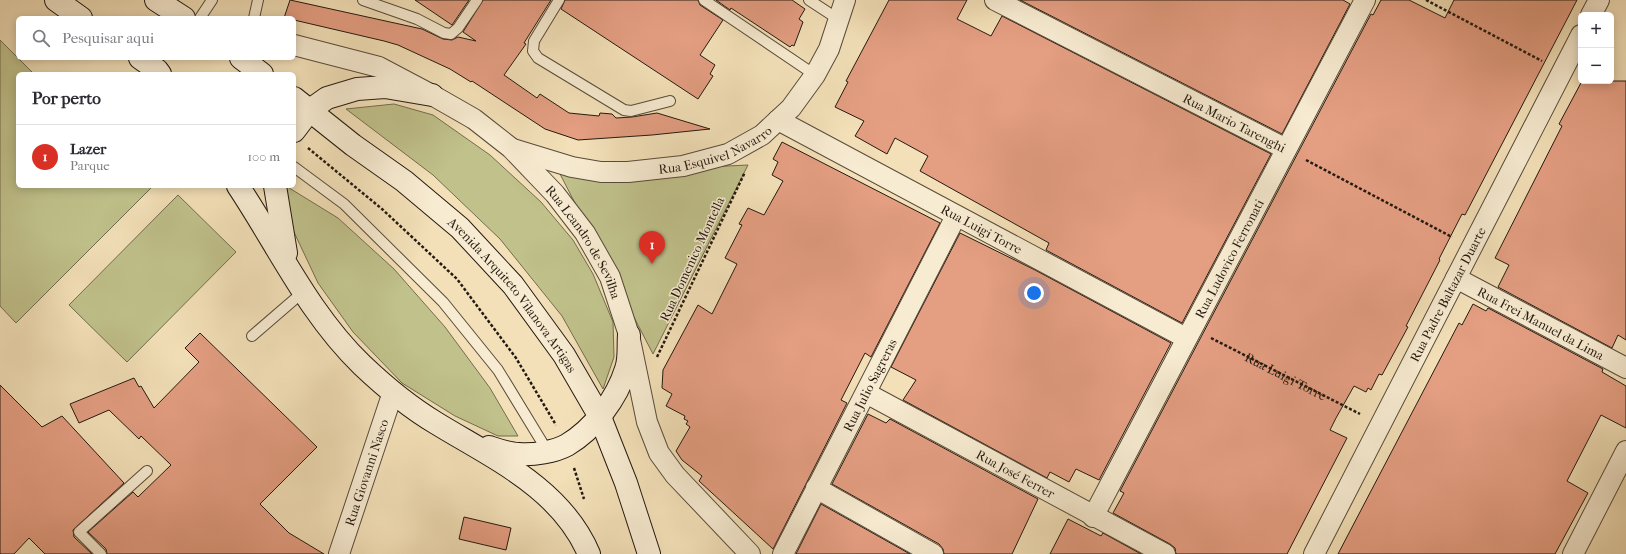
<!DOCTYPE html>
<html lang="pt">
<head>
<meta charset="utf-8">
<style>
  :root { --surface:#fff; --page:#f7f7f7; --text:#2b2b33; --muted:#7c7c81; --line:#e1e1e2; --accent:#d93025 }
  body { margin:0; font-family:"IM FELL French Canon",serif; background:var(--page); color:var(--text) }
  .controls { position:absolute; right:12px; top:12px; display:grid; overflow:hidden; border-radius:6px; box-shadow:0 2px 10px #0003 }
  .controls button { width:36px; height:36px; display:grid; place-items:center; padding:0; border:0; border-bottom:1px solid var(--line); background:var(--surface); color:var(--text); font:20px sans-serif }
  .you { position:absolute; left:1034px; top:293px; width:14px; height:14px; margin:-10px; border:3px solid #fff; border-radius:50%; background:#1a73e8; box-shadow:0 0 0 6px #1a73e833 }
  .badge { display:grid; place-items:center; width:26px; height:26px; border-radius:50%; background:var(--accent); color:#fff; font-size:13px; font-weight:700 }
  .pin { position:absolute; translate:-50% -33px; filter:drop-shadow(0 1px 2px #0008) }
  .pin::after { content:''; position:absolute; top:21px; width:14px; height:12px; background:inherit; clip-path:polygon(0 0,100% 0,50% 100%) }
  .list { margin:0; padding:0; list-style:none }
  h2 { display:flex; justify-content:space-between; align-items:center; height:52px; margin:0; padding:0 16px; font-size:17px }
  h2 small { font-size:13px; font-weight:400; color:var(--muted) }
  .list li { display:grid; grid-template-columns:26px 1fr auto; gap:12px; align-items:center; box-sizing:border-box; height:64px; padding:0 16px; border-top:1px solid var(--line) }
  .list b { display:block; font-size:15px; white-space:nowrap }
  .list p { margin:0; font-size:13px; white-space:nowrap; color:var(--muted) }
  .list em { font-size:13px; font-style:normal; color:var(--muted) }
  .icon { flex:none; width:22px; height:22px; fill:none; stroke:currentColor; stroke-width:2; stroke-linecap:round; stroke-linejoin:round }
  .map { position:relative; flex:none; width:1626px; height:554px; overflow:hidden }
  .search { position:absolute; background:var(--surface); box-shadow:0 2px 10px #0003; left:16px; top:16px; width:280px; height:44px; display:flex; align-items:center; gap:10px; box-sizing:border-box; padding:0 14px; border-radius:6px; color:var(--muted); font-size:15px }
  .panel { position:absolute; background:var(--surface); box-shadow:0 2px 10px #0003; left:16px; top:72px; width:280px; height:116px; border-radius:6px }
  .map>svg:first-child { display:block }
</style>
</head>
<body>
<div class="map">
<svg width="1626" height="554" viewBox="0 0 1626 554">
  <rect width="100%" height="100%" fill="#f3e0b8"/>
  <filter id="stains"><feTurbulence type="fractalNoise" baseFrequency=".005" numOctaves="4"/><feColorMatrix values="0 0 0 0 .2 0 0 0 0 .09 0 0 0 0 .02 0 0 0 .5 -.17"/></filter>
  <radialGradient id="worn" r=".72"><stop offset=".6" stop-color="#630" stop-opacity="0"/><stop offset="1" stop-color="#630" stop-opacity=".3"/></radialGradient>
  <g fill="#c0c18b" stroke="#726d4e">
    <polygon points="0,40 34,74 18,74 18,186 149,186 151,188 16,323 0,306"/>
    <polygon points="394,104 433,115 490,155 541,202 573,240 593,274 613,322 614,357 603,389 562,316 500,239 433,175 346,109"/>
    <polygon points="748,165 653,354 560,174"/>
    <polygon points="286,186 338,218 394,269 445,327 490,388 518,436 498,436 455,416 402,383 353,332 318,283 293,230"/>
    <polygon points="178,195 236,252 127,362 69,305"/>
  </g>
  <g fill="#e49e82" stroke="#241910">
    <polygon points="290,0 422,29 443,39 452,40 458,37 476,41 463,32 483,0 551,0 524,43 526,44 504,75 537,98 540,94 569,113 599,116 600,113 612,114 616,118 632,117 657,113 710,129 652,135 578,140 545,129 472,81 471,82 450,69 398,45 384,41 294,20 294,18 284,18"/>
    <polygon points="415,0 469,0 452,25"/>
    <polygon points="565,0 698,0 700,5 723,20 700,55 715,65 710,74 713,76 698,99 561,9"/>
    <polygon points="716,0 792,0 805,9 799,19 803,22 794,46 792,45 790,47 731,8 730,10"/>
    <polygon points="889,0 967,0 957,19 991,36 1002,16 1271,154 1182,323 1046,250 1049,243 920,171 928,156 895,138 887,154 855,136 864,121 835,107 848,82 846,81"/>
    <polygon points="1020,0 1343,0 1350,4 1282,134"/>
    <polygon points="1381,0 1409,0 1445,18 1454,0 1577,0 1465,215 1462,214 1439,259 1440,260 1406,326 1408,327 1382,375 1379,374 1371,390 1368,388 1366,392 1354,386 1336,418 1330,430 1347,438 1287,554 1176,554 1175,548 1170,544 1113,513 1124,493 1120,491 1371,14 1373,15"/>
    <polygon points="1582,81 1626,81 1626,340 1618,335 1612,348 1498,287 1509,265 1495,258 1562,126 1559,124"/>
    <polygon points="782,142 940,223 871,357 865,353 841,400 847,403 773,549 699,481 702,476 682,460 676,451 690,427 686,424 688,421 684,419 685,416 666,406 672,394 662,388 663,370 698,305 712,314 737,264 725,258 742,225 739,224 748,208 764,215 783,181 772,175 778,162 773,159"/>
    <polygon points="960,233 1035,270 1171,343 1099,480 1076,469 1069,482 1050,472 1047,478 903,400 916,380 891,367"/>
    <polygon points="1473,304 1486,311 1488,308 1603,369 1602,372 1626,386 1626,428 1601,415 1567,481 1588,493 1555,554 1338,554 1459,323 1462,325"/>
    <polygon points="200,333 317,447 260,504 289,533 324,554 107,554 106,549 88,532 133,492 138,497 171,465 141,436 139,439 109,410 79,423 70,404 134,378 139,387 141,386 154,408 199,362 185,348"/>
    <polygon points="0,385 42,427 62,416 124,483 73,530 74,537 92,554 45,554 29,538 14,554 0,554"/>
    <polygon points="868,414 886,423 890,419 1038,499 1012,554 944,554 943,549 939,544 832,484"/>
    <polygon points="821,504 910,554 796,554"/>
    <polygon points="464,517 511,528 506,550 459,539"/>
    <polygon points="1068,519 1101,536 1103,533 1141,554 1050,554"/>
  </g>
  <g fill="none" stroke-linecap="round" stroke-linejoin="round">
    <g stroke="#584b3a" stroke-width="12">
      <g id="service">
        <polyline points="363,0 417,19 444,33 451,34 458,28 477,0"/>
        <polyline points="559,0 534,41 533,51 538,58 624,110 631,111 670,101"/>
        <polyline points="704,0 815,75"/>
        <polyline points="809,0 838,19"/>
        <polyline points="200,18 212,0"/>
        <polyline points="254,18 258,0"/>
        <polyline points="294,167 344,204 443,302 498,370 548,452"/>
        <polyline points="252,336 303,292"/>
        <polyline points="101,554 79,532 147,471"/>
      </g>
    </g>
    <g stroke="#584b3a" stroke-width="22">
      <g id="minor">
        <path id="s2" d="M995,0l291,149"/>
        <polyline points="1591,15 1599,0"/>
        <path id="s3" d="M294,45l85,22 53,28 42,24 37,29 44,46 30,39 25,44 19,58 18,87 12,31 16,22 75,79"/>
        <path id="s4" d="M778,120l408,218"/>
        <path id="s5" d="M513,149l59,18 29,5h27l55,-6 45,-12 34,-19 29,-27 24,-33 14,-26 16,-49"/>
        <path id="s6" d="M1456,278l170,90"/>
        <path id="s7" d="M866,393l299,161"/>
        <polyline points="816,488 933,554"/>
        <path id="s8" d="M1093,517l272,-517"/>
        <path id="s9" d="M339,554l54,-162"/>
        <path id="s10" d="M783,554l173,-338"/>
        <path id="s11" d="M1314,554c88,-174 179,-346 267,-519"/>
        <polyline points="1573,554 1626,451"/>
      </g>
    </g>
    <g stroke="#241910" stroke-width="24">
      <g id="secondary">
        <polyline points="56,0 81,18"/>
        <polyline points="156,0 184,18"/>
        <polyline points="140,58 157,70 160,74"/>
        <polyline points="241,58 262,74"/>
        <path id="s12" d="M294,98l59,47 51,36 56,47 53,57 51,70 36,62 26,66 23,71"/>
        <polyline points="294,131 310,110 327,98 357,89 385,87 432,95"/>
        <path d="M238,186c40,60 71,128 124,179 20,19 49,43 74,58 57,35 125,65 153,131"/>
        <polyline points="275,186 286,253"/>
        <path d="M489,447c9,3 20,7 30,7 15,1 35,-2 48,-9 27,-16 50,-47 59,-76 4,-11 2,-24 3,-34"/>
      </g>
    </g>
    <g stroke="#241910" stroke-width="2.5" stroke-dasharray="3 2" stroke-linecap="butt">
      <polyline points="1426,0 1542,61"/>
      <polyline points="308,148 382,209 457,279 516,358 556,425"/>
      <polyline points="1306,160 1452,237"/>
      <path id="s1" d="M1211,338l149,76"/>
      <polyline points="657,357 745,172"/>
      <polyline points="574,468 584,499"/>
    </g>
    <use href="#service" stroke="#f7ebd1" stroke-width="10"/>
    <use href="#minor" stroke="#f7ebd1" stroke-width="20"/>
    <use href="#secondary" stroke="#f7ebd1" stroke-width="22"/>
  </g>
  <g text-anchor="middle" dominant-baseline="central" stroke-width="3" stroke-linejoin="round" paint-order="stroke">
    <g font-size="13" fill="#241910" stroke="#f7ebd1">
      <text stroke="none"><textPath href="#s2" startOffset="269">Rua Mario Tarenghi</textPath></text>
      <text stroke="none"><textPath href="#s5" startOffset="209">Rua Esquivel Navarro</textPath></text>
      <text stroke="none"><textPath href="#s4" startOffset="231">Rua Luigi Torre</textPath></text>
      <text stroke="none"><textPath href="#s3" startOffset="363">Rua Leandro de Sevilha</textPath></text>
      <text stroke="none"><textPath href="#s8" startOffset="292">Rua Ludovico Ferronati</textPath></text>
      <text transform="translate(692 259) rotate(-65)">Rua Domenico Montella</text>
      <text stroke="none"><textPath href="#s11" startOffset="292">Rua Padre Baltazar Duarte</textPath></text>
      <text stroke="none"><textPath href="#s12" startOffset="296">Avenida Arquiteto Vilanova Artigas</textPath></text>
      <text stroke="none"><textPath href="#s6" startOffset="96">Rua Frei Manuel da Lima</textPath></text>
      <text stroke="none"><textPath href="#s1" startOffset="84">Rua Luigi Torre</textPath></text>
      <text stroke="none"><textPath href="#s10" startOffset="190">Rua Julio Sagreras</textPath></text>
      <text stroke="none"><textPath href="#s9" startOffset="86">Rua Giovanni Nasco</textPath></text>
      <text stroke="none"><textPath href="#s7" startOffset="170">Rua José Ferrer</textPath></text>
    </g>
  </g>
  <rect width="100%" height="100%" filter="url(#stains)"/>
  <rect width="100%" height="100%" fill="url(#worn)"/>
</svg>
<div class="controls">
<button>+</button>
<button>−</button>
</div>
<div class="you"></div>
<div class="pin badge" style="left:652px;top:264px">1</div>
<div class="search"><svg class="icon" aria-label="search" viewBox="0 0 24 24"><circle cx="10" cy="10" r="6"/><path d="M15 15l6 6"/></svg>Pesquisar aqui</div>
<section class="panel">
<h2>Por perto<small></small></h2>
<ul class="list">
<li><span class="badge">1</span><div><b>Lazer</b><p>Parque</p></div><em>100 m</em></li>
</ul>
</section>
</div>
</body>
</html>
